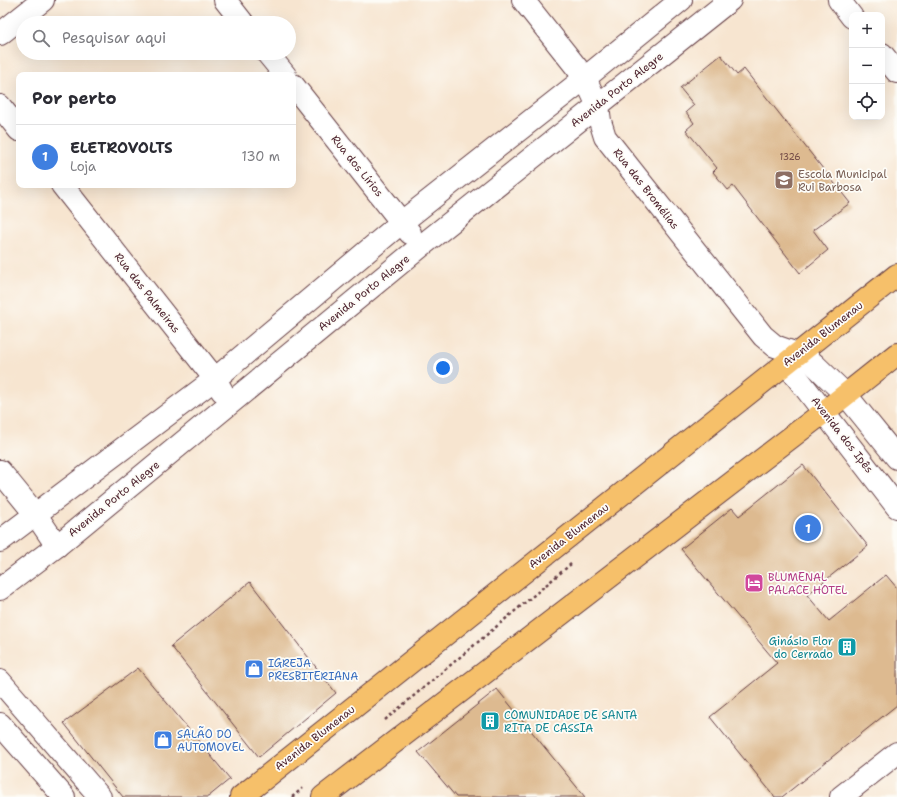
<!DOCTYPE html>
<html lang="pt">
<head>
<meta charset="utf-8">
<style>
  :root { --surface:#fff; --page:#f2f2f3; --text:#2b2b33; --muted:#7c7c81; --line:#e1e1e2; --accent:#7c3aed }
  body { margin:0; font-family:"Shantell Sans",sans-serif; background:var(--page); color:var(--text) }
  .controls { position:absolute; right:12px; top:12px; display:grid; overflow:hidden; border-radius:8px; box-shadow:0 4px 16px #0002 }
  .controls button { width:36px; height:36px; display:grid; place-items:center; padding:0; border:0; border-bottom:1px solid var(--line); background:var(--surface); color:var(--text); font:20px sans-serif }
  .you { position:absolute; left:443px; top:368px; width:14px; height:14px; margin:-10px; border:3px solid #fff; border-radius:50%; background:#1a73e8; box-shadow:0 0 0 6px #1a73e833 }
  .badge { display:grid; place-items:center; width:26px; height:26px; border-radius:50%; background:var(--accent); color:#fff; font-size:13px; font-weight:700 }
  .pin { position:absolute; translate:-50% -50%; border:2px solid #fff; box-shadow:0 1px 4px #0006 }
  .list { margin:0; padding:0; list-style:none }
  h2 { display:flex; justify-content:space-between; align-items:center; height:52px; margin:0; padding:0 16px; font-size:17px }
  h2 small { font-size:13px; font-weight:400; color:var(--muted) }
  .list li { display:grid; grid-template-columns:26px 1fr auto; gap:12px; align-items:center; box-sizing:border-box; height:64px; padding:0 16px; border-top:1px solid var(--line) }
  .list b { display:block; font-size:15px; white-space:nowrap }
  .list p { margin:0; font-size:13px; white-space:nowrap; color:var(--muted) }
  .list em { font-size:13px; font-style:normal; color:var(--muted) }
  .icon { flex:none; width:22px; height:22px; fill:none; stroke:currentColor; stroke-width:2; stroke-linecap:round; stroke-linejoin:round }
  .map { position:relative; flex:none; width:897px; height:797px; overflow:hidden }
  .search { position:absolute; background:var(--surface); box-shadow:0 4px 16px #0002; left:16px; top:16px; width:280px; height:44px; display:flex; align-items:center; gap:10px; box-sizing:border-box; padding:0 14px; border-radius:22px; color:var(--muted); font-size:15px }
  .panel { position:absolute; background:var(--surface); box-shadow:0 4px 16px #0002; left:16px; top:72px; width:280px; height:116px; border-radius:8px }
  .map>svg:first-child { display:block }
</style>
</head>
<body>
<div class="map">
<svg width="897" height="797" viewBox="0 0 897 797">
  <rect width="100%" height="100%" fill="#fdfcf7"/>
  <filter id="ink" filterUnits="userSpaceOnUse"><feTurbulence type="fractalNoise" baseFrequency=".025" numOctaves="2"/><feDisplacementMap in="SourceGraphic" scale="8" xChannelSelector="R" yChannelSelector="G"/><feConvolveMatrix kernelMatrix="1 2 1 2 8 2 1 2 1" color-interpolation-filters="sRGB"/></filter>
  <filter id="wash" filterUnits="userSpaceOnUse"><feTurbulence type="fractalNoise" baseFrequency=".012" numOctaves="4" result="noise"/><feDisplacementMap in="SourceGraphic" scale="16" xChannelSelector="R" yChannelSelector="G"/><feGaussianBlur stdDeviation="0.9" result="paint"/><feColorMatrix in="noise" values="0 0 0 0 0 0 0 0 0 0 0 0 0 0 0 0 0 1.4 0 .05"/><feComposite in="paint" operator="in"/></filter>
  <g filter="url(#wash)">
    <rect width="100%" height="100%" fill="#f7e5d0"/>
    <g id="blocks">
      <g fill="#ddba90">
        <polygon points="721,55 737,75 744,69 850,203 813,230 828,250 800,273 733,186 728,190 713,172 717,168 686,130 694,123 686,112 694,105 680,88"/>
        <polygon points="803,465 868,546 807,595 829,621 886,575 897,588 897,705 782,797 775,797 710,717 777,663 681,549 732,508 739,516"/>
        <polygon points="250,582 336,693 259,757 171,646"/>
        <polygon points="138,668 230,779 208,797 123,797 64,723"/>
        <polygon points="497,689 585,797 456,797 418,752"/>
      </g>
    </g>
  </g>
  <g filter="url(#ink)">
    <use href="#blocks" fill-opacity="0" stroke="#643d44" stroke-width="1"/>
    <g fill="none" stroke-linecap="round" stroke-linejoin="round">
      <g stroke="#643d44" stroke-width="24">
        <g id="minor">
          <polyline points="225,0 243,23"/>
          <polyline points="523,0 585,78 598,106 600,121 605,137 763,336 775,346 806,357 815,365 846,395 897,458"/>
          <polyline points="839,0 852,17"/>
          <polyline points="0,34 43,0"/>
          <polyline points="267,53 285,75"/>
          <polyline points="882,54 897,72"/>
          <polyline points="293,85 410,233"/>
          <polyline points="0,106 19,130"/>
          <polyline points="62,185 215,379 222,391"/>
          <polyline points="786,363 897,507"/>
          <polyline points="0,471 36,515 57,546"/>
          <polyline points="0,541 215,379 402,222 585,78 681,0"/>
          <polyline points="0,589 57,546 420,247 730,0"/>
          <polyline points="0,681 100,797"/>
          <polyline points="0,724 64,797"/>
          <polyline points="841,797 897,753"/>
        </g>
      </g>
      <g stroke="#643d44" stroke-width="24">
        <g id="major">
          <polyline points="241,797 897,275"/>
          <polyline points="323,797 824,412 897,354"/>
        </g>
      </g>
      <g stroke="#643d44" stroke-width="2.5" stroke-dasharray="3 3" stroke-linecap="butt">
        <polyline points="385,720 571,564"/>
        <polyline points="292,797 303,788"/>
      </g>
      <use href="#minor" stroke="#fff" stroke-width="22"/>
      <use href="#major" stroke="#f6c06b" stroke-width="22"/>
    </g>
  </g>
  <defs>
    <g id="school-square" transform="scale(1)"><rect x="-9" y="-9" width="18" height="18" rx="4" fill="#8d6e63" stroke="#fdfcf7"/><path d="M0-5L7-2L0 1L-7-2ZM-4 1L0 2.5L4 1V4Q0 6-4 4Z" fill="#fff"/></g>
    <g id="hotel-square" transform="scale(1)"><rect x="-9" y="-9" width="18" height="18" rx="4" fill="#d1479c" stroke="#fdfcf7"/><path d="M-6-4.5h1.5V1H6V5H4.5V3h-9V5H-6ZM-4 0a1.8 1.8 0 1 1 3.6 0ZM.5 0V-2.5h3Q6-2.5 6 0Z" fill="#fff"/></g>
    <g id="building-square" transform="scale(1)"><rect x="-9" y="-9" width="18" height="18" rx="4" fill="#0f9aa8" stroke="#fdfcf7"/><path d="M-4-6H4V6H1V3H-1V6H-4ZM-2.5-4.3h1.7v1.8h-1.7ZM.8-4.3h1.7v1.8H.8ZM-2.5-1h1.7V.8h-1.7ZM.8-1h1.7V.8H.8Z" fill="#fff"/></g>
    <g id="shop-square" transform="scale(1)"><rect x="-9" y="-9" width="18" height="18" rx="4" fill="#3f7fe0" stroke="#fdfcf7"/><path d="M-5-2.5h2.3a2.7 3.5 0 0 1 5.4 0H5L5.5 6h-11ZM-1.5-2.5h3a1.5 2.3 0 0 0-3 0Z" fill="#fff"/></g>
  </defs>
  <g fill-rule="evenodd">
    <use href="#school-square" x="784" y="180"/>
    <use href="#hotel-square" x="754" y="583"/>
    <use href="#building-square" x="847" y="647"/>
    <use href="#shop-square" x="254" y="669"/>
    <use href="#building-square" x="490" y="721"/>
    <use href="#shop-square" x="163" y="740"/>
  </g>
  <g text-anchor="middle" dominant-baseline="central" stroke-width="3.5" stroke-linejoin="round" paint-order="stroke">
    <g font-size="9" fill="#6f4644">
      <text x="790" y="157">1326</text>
    </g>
    <g font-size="11" fill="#4a1f2b" stroke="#fdfcf7">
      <text transform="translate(617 90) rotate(-38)">Avenida Porto Alegre</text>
      <text transform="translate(357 166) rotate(51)">Rua dos Lírios</text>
      <text transform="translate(646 189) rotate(52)">Rua das Bromélias</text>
      <text transform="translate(147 293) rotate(52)">Rua das Palmeiras</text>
      <text transform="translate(364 293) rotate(-39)">Avenida Porto Alegre</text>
      <text transform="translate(823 334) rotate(-38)">Avenida Blumenau</text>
      <text transform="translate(842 435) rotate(52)">Avenida dos Ipês</text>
      <text transform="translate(114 499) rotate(-39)">Avenida Porto Alegre</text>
      <text transform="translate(569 536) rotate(-38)">Avenida Blumenau</text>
      <text transform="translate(315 738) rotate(-38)">Avenida Blumenau</text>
    </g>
    <g font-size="11" fill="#785e54" stroke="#fdfcf7" text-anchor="start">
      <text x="798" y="174">Escola Municipal<tspan x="798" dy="13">Rui Barbosa</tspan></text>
    </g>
    <g font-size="11" fill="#b23c85" stroke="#fdfcf7" text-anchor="start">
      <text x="768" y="577">BLUMENAL<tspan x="768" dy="13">PALACE HOTEL</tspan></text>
    </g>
    <g font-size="11" fill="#0d838f" stroke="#fdfcf7" text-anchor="end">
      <text x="833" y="641">Ginásio Flor<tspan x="833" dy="13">do Cerrado</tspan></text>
      <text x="504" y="715" text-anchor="start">COMUNIDADE DE SANTA<tspan x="504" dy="13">RITA DE CASSIA</tspan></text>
    </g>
    <g font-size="11" fill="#366cbe" stroke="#fdfcf7" text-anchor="start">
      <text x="268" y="663">IGREJA<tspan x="268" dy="13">PRESBITERIANA</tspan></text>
      <text x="177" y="734">SALÃO DO<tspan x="177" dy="13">AUTOMOVEL</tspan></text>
    </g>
  </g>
</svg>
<div class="controls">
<button>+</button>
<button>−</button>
<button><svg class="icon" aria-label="locate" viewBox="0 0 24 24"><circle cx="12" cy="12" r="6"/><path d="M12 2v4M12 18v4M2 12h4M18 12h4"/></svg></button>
</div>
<div class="you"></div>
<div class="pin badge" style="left:808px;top:528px;background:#3f7fe0">1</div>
<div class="search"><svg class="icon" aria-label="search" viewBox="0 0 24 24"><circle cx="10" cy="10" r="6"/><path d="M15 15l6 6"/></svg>Pesquisar aqui</div>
<section class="panel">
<h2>Por perto<small></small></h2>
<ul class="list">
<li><span class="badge" style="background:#3f7fe0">1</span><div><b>ELETROVOLTS</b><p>Loja</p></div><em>130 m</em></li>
</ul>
</section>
</div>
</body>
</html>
